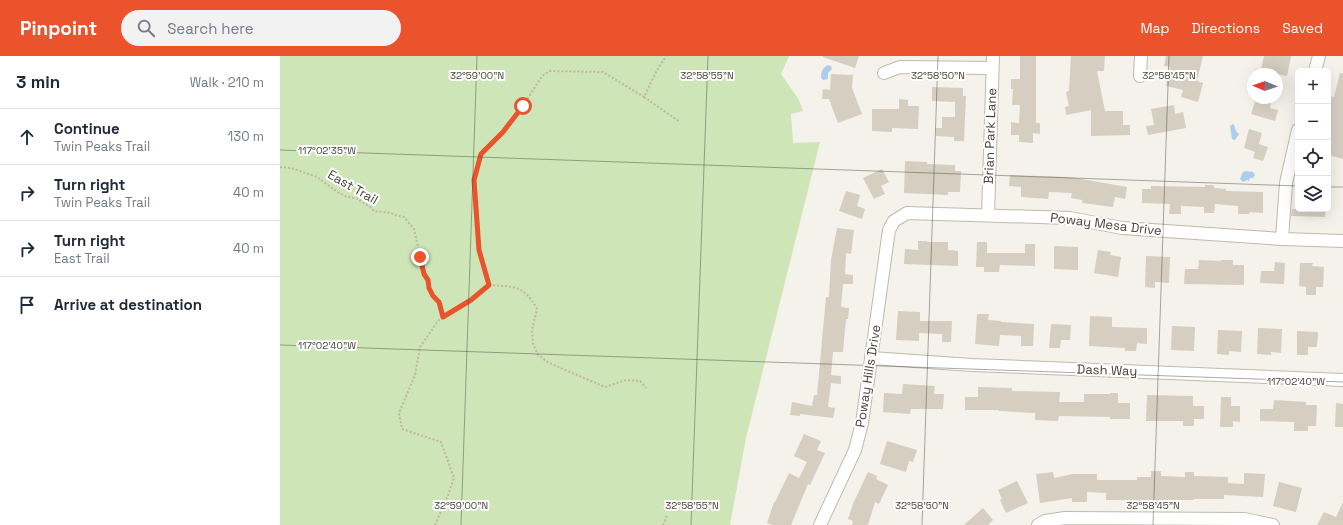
<!DOCTYPE html>
<html lang="en">
<head>
<meta charset="utf-8">
<style>
  :root { --surface:#fff; --page:#f2f2f3; --text:#1f2937; --muted:#747a83; --line:#e0e1e3; --accent:#ea532c }
  body { margin:0; font-family:"Space Grotesk",sans-serif; background:var(--page); color:var(--text) }
  .controls { position:absolute; right:12px; top:12px; display:grid; overflow:hidden; border-radius:6px; box-shadow:0 4px 16px #0002 }
  .controls button { width:36px; height:36px; display:grid; place-items:center; padding:0; border:0; border-bottom:1px solid var(--line); background:var(--surface); color:var(--text); font:20px sans-serif }
  .compass { position:absolute; left:967px; top:12px; width:36px; height:36px; border-radius:50%; background:var(--surface); box-shadow:0 4px 16px #0002; rotate:272deg }
  .stop { position:absolute; width:12px; height:12px; margin:-9px; border:3px solid #ea532c; border-radius:50%; background:#fff }
  .stop.end { background:#ea532c; border-color:#fff; box-shadow:0 1px 4px #0008 }
  .list { margin:0; padding:0; list-style:none }
  h2 { display:flex; justify-content:space-between; align-items:center; height:52px; margin:0; padding:0 16px; font-size:17px }
  h2 small { font-size:13px; font-weight:400; color:var(--muted) }
  .list li { display:grid; grid-template-columns:26px 1fr auto; gap:12px; align-items:center; box-sizing:border-box; height:56px; padding:0 16px; border-top:1px solid var(--line) }
  .list b { display:block; font-size:15px; white-space:nowrap }
  .list p { margin:0; font-size:13px; white-space:nowrap; color:var(--muted) }
  .list em { font-size:13px; font-style:normal; color:var(--muted) }
  .icon { flex:none; width:22px; height:22px; fill:none; stroke:currentColor; stroke-width:2; stroke-linecap:round; stroke-linejoin:round }
  .map { position:relative; flex:none; width:1063px; height:469px; overflow:hidden }
  header { display:flex; align-items:center; gap:24px; box-sizing:border-box; height:56px; padding:0 20px; background:var(--accent); color:#fff }
  header strong { font-size:19px }
  nav { display:flex; gap:22px; margin-inline-start:auto; font-size:14px }
  .search { width:280px; height:36px; background:var(--page); display:flex; align-items:center; gap:10px; box-sizing:border-box; padding:0 14px; border-radius:22px; color:var(--muted); font-size:15px }
  main { display:flex }
  aside { flex:1; background:var(--surface) }
  .map>svg:first-child { display:block }
</style>
</head>
<body>
<header>
<strong>Pinpoint</strong>
<div class="search"><svg class="icon" aria-label="search" viewBox="0 0 24 24"><circle cx="10" cy="10" r="6"/><path d="M15 15l6 6"/></svg>Search here</div>
<nav><a>Map</a><a>Directions</a><a>Saved</a></nav>
</header>
<main>
<aside>
<h2>3 min<small>Walk · 210 m</small></h2>
<ul class="list">
<li><svg class="icon" aria-label="ahead" viewBox="0 0 24 24"><path d="M12 20V5M6 11l6-6 6 6"/></svg><div><b>Continue</b><p>Twin Peaks Trail</p></div><em>130 m</em></li>
<li><svg class="icon" aria-label="right" viewBox="0 0 24 24"><path d="M7 20v-9h11M14 6l5 5-5 5"/></svg><div><b>Turn right</b><p>Twin Peaks Trail</p></div><em>40 m</em></li>
<li><svg class="icon" aria-label="right" viewBox="0 0 24 24"><path d="M7 20v-9h11M14 6l5 5-5 5"/></svg><div><b>Turn right</b><p>East Trail</p></div><em>40 m</em></li>
<li><svg class="icon" aria-label="arrive" viewBox="0 0 24 24"><path d="M6 21V4h12l-3 4 3 4H6"/></svg><div><b>Arrive at destination</b></div></li>
</ul>
</aside>
<div class="map">
<svg width="1063" height="469" viewBox="0 0 1063 469">
  <rect width="100%" height="100%" fill="#f4f2eb"/>
  <polygon fill="#cde5b7" points="0,0 509,0 501,18 519,44 523,55 511,58 513,87 540,86 466,382 450,469 0,469"/>
  <g fill="#acceeb">
    <path d="M548,9l3,1 1,3 -4,4v6l-5,1 -2,-2c0,-7 2,-10 7,-13z"/>
    <polygon points="953,68 954,69 956,75 959,78 955,84 952,83 950,70"/>
    <polygon points="966,115 973,116 975,119 973,122 970,122 969,125 967,124 963,126 960,123 963,116"/>
  </g>
  <g fill="#d5cec1">
    <polygon points="543,0 579,0 575,12 543,1"/>
    <polygon points="740,0 756,0 756,67 760,67 760,78 753,77 753,87 739,86 739,79 731,79 731,66 739,67 740,49 732,49 733,33 731,33 731,23 740,23"/>
    <polygon points="791,0 825,0 824,15 817,15 825,55 843,55 843,69 850,69 850,79 811,80 811,54 786,59 785,51 789,50 786,36 789,35"/>
    <polygon points="886,0 923,0 917,25 923,27 918,46 901,41 903,34 886,30 890,11 884,10"/>
    <polygon points="984,0 1011,0 1007,20 997,18 980,18"/>
    <polygon points="1060,17 1063,17 1063,103 1048,99 1048,45 1049,40 1054,41"/>
    <polygon points="551,18 573,19 572,32 582,58 558,67 549,43 542,43 543,33 550,34"/>
    <polygon points="652,31 683,32 683,40 686,40 684,85 674,85 674,81 656,80 656,72 662,72 662,61 675,61 675,46 652,45"/>
    <polygon points="976,42 992,42 990,52 998,54 995,65 971,58"/>
    <polygon points="619,43 628,44 628,50 639,50 638,73 612,72 612,76 592,75 592,53 619,53"/>
    <polygon points="894,49 895,58 903,56 906,72 868,79 866,70 874,69 871,53"/>
    <polygon points="969,73 982,77 979,88 988,91 983,105 973,102 975,96 964,92"/>
    <polygon points="625,105 647,106 647,108 675,109 675,115 681,115 680,136 668,136 668,139 624,137"/>
    <polygon points="602,113 609,126 601,130 605,138 594,143 583,122"/>
    <polygon points="730,119 790,121 847,131 845,143 835,141 833,151 802,147 802,144 791,142 792,137 769,136 768,143 741,141 741,131 729,130"/>
    <polygon points="925,129 934,129 934,132 946,133 946,135 983,136 983,157 970,156 969,158 958,158 958,150 935,148 934,157 924,157 924,151 901,150 901,158 889,158 890,148 862,147 862,133 871,133 871,130 925,131"/>
    <polygon points="566,135 580,139 577,150 585,153 582,163 559,155"/>
    <polygon points="1012,153 1046,153 1045,161 1011,160"/>
    <polygon points="557,172 574,174 571,198 566,197 565,218 573,219 573,228 563,228 561,251 569,252 568,263 566,263 563,296 553,296 551,319 561,320 561,328 551,327 548,351 555,352 553,362 520,358 520,360 510,359 512,346 532,350 534,339 537,339 546,241 549,241 551,204"/>
    <polygon points="638,185 647,185 647,186 668,186 668,194 678,195 678,210 624,208 625,193 638,194"/>
    <polygon points="697,186 707,186 707,197 745,197 745,188 755,188 755,210 720,209 719,216 704,216 704,211 696,211"/>
    <polygon points="774,190 798,191 798,214 774,213"/>
    <polygon points="818,194 831,196 830,199 841,201 838,221 814,217"/>
    <polygon points="866,200 890,201 889,227 875,226 875,232 865,231"/>
    <polygon points="919,204 941,205 941,204 953,204 953,209 964,209 964,229 904,228 905,213 918,213"/>
    <polygon points="995,206 1005,207 1004,228 980,227 981,215 994,215"/>
    <polygon points="1020,207 1033,207 1032,210 1044,211 1043,231 1036,231 1036,239 1026,239 1026,231 1019,230"/>
    <polygon points="618,255 640,256 640,265 672,265 671,286 662,286 662,278 639,277 639,285 616,284"/>
    <polygon points="697,258 709,258 708,264 721,265 721,266 754,268 753,290 741,290 741,280 720,279 719,290 695,288"/>
    <polygon points="810,260 832,261 832,271 867,272 867,288 857,287 856,295 845,295 845,292 809,290"/>
    <polygon points="771,268 791,269 790,284 781,284 780,292 769,292"/>
    <polygon points="892,270 915,271 914,295 891,294"/>
    <polygon points="978,272 1002,273 1001,297 991,296 991,299 977,298"/>
    <polygon points="938,274 962,275 961,296 949,295 949,299 937,298"/>
    <polygon points="1017,275 1038,276 1037,291 1028,291 1028,299 1017,299"/>
    <polygon points="623,328 655,330 654,338 664,338 663,353 631,353 630,358 603,356 604,337 622,338"/>
    <polygon points="698,331 732,332 732,335 780,336 779,346 804,346 804,338 830,338 830,337 838,337 838,347 850,347 850,363 830,363 830,361 779,360 778,365 755,364 755,357 719,355 719,354 685,354 685,341 698,341"/>
    <polygon points="867,339 913,340 913,350 924,350 924,363 914,363 914,370 903,370 903,365 866,365"/>
    <polygon points="941,341 951,341 951,350 960,350 960,366 953,365 953,371 940,371"/>
    <polygon points="994,344 1026,346 1026,349 1037,349 1036,370 1028,370 1028,375 1014,375 1014,366 980,365 980,353 993,353"/>
    <polygon points="1056,347 1063,348 1063,371 1055,371"/>
    <polygon points="524,378 541,385 537,394 545,397 530,429 528,428 511,469 493,469 487,467 494,446 495,446 509,417 519,422 527,406 514,400"/>
    <polygon points="607,385 637,394 633,406 629,405 626,416 600,408"/>
    <polygon points="871,415 881,415 881,420 905,421 905,416 914,416 914,420 948,421 948,427 964,428 964,417 985,418 983,441 944,439 944,443 914,443 914,444 881,444 881,446 857,446 857,444 826,444 826,437 807,436 807,446 792,446 792,442 760,447 756,418 773,416 774,422 793,418 817,418 817,424 857,424 857,421 871,421"/>
    <polygon points="588,416 597,420 596,423 608,429 599,448 595,446 588,469 572,469 573,465 568,463 573,448"/>
    <polygon points="737,425 748,447 726,457 720,444 722,443 718,434"/>
    <polygon points="999,426 1022,432 1016,456 993,450"/>
    <polygon points="1063,446 1063,469 1037,469 1044,456 1056,461"/>
    <polygon points="703,452 713,464 708,469 684,469"/>
  </g>
  <g fill="none" stroke-linecap="round" stroke-linejoin="round">
    <g stroke="#bfbaae" stroke-width="14">
      <g id="minor">
        <polyline points="1035,15 1039,0"/>
        <polyline points="604,17 620,11 712,12"/>
        <polyline points="860,20 861,0"/>
        <polyline points="708,159 713,0"/>
        <polyline points="1002,183 1006,127 1018,74"/>
        <polyline points="591,302 692,309 1063,324"/>
        <polyline points="540,469 575,394 582,367 609,174 614,165 627,157 790,162 842,172 1002,183 1063,185"/>
        <polyline points="758,469 765,465 785,462 964,463 993,469"/>
      </g>
    </g>
    <g stroke="#c0b6a0" stroke-width="2" stroke-dasharray="2 2" stroke-linecap="butt">
      <polyline points="364,41 400,66"/>
      <polyline points="0,111 11,112 37,121 59,137 67,141 79,143 80,145 89,150 94,155 111,157 115,159 124,161 134,173 144,218 148,224 149,233 153,239 159,246 163,261"/>
      <path d="M209,229c25,2 34,-1 48,24l-5,21 1,14 5,11 11,8 56,24 21,-7 14,1 6,7"/>
      <polyline points="155,469 167,442 174,422 161,386 122,373 119,357 135,319 140,291 158,265 163,261 191,244 209,229 199,194 194,124 201,98 223,76 243,50 262,20 270,15 323,16 364,41 376,16 386,0"/>
      <polyline points="383,469 387,460"/>
    </g>
    <use href="#minor" stroke="#fff" stroke-width="12"/>
  </g>
  <g fill="none" stroke-linecap="round" stroke-linejoin="round">
    <polyline stroke="#ea532c" stroke-width="5" points="140,201 144,218 148,224 149,232 153,240 159,246 163,261 191,244 209,229 199,194 194,124 201,98 223,76 243,50"/>
  </g>
  <path fill="none" stroke="#484339" stroke-width="1" stroke-opacity="0.45" d="M0,94l1018,36M1048,131h15M0,289l1063,37M181,469l16,-469M411,469l17,-469M642,469l16,-469M873,469l16,-469"/>
  <g text-anchor="middle" dominant-baseline="central" stroke-width="4" stroke-linejoin="round" paint-order="stroke">
    <g font-size="13" fill="#484339" stroke="#fff">
      <text transform="translate(710 80) rotate(-88)">Brian Park Lane</text>
      <text transform="translate(73 131) rotate(30)">East Trail</text>
      <text transform="translate(826 168) rotate(7)">Poway Mesa Drive</text>
      <text transform="translate(827 314) rotate(2)">Dash Way</text>
      <text transform="translate(588 320) rotate(-81)">Poway Hills Drive</text>
    </g>
  </g>
  <g font-size="10" text-anchor="middle" fill="#484339" stroke="#fff" stroke-width="4" stroke-linejoin="round" paint-order="stroke">
    <text x="197" y="23">32°59'00"N</text>
    <text x="427" y="23">32°58'55"N</text>
    <text x="658" y="23">32°58'50"N</text>
    <text x="889" y="23">32°58'45"N</text>
    <text x="47" y="98">117°02'35"W</text>
    <text x="47" y="293">117°02'40"W</text>
    <text x="1016" y="329">117°02'40"W</text>
    <text x="181" y="453">32°59'00"N</text>
    <text x="412" y="453">32°58'55"N</text>
    <text x="642" y="453">32°58'50"N</text>
    <text x="873" y="453">32°58'45"N</text>
  </g>
</svg>
<div class="controls">
<button>+</button>
<button>−</button>
<button><svg class="icon" aria-label="locate" viewBox="0 0 24 24"><circle cx="12" cy="12" r="6"/><path d="M12 2v4M12 18v4M2 12h4M18 12h4"/></svg></button>
<button><svg class="icon" aria-label="layers" viewBox="0 0 24 24"><path d="M12 4l9 5-9 5-9-5zM3 14l9 5 9-5"/></svg></button>
</div>
<svg class="compass" viewBox="-18 -18 36 36"><path d="M0-13l5 13h-10z" fill="#e53935"/><path d="M0 13l5-13h-10z" fill="#747a83"/></svg>
<div class="stop" style="left:243px;top:50px"></div>
<div class="stop end" style="left:140px;top:201px"></div>
</div>
</main>
</body>
</html>
